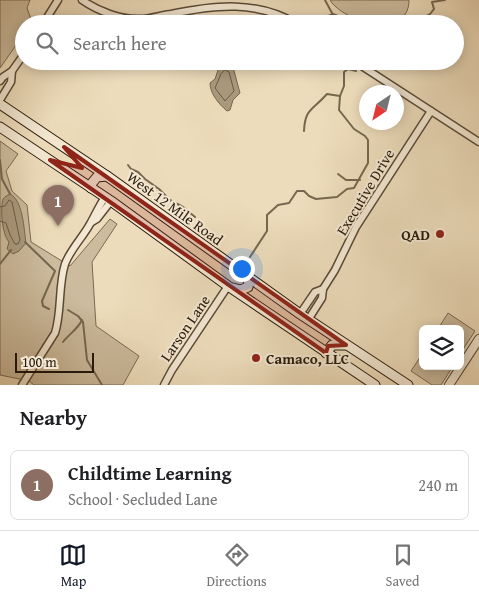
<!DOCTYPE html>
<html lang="en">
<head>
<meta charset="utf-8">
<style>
  :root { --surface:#fff; --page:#f2f2f2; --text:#202124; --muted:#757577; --line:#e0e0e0; --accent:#111827 }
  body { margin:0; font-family:"Gentium Book Plus",serif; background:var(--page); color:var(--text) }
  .controls { position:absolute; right:15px; bottom:15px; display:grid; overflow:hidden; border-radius:8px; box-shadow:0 2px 12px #0003 }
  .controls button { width:45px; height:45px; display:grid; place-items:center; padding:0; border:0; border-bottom:1px solid var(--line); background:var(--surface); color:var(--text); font:25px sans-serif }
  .compass { position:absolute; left:359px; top:85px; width:45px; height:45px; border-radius:50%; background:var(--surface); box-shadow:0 2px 12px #0003; rotate:215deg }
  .scale { position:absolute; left:15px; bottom:12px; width:79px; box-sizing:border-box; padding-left:5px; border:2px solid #291a09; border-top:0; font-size:14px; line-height:18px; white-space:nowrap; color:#291a09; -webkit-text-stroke:4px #f3e8d3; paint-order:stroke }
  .you { position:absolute; left:241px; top:268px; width:18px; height:18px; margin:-12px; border:4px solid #fff; border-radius:50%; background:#1a73e8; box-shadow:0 0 0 8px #1a73e833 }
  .badge { display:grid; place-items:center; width:32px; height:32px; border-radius:50%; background:var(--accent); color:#fff; font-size:16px; font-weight:700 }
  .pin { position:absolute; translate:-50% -41px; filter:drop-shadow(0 1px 2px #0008) }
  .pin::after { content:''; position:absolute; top:26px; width:18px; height:15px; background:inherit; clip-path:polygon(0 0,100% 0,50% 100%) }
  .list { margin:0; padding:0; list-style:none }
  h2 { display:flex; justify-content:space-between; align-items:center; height:65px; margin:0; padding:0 20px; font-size:21px }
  h2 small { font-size:16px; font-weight:400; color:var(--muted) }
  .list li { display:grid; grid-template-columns:32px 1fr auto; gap:15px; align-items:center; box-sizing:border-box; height:70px; margin:0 10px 10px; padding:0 10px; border:1px solid var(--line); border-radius:8px }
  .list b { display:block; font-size:19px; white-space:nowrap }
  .list p { margin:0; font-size:16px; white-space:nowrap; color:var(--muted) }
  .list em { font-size:16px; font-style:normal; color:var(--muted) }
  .icon { flex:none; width:28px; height:28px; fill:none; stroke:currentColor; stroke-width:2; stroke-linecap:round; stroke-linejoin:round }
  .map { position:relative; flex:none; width:479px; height:385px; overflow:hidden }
  .search { position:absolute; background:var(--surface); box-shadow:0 2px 12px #0003; left:15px; right:15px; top:15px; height:55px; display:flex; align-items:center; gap:12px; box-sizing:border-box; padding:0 18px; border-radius:28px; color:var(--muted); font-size:19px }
  .sheet { height:145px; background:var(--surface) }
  nav { display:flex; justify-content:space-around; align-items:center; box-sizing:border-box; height:70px; border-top:1px solid var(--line); background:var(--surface); font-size:14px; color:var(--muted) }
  nav a { display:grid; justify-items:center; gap:2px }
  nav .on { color:var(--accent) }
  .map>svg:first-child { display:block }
</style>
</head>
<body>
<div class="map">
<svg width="479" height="385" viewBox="0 0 479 385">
  <rect width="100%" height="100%" fill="#eddcbb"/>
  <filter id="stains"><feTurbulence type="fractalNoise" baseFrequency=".004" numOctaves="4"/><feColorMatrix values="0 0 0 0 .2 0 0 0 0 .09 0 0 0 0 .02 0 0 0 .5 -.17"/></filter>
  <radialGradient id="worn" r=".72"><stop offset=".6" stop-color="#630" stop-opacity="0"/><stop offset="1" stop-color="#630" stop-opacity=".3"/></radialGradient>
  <g fill="#ccbb9d" stroke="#7a6a53">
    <polygon points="0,0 30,0 27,8 32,22 24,24 24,34 0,68"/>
    <path d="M330,0h79c0,41 -66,22 -79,0z"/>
    <polygon points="0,141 18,154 6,171 12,191 27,205 31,242 70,266 110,219 117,224 92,262 96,326 139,356 123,385 34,385 29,381 0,375"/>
    <polygon points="448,313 475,331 460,354 460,329 438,329"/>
    <polygon points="423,353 423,366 453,366 441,385 432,385 411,371"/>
  </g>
  <g fill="#aa9a7e" stroke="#76674f">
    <path d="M226,64l7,3 7,26 -7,7 -3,10 -3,1c-8,-7 -17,-17 -17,-28l5,-4 4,-12z"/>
    <path d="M10,194c13,6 14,36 16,49l-7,8 -6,3 -6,-5 2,-7c-7,-7 -9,-34 -6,-43 1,-2 5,-4 7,-5z"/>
  </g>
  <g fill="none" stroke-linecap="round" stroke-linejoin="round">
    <g stroke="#6a5a44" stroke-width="1">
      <polygon points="225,70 229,72 234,91 225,101 215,88 221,74"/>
      <polyline points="0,207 5,206 9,200 12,202 20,240 18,244 15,244 10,235 6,223 0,221"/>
    </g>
    <g stroke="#76674f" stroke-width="2">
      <polyline points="325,0 332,13"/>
      <polyline points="312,23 333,14 357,24"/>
      <polyline points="407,24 410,16 421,19 430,14 434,9 432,2 445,0"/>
      <path d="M304,131c1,-23 9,-21 23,-37l13,2"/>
      <polyline points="0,160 2,179 10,194"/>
      <polyline points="128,165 131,169 138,172 145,179 159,189 170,200 183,207 195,217"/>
      <polyline points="338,174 346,180 360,180"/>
      <polyline points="25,242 55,271 42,301 43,306 49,309"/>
      <polyline points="250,257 267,231 267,215 278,205 289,203 297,191 304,191 309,196 316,199 337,197 347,189 354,188 368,163 368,140 365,136 354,129 339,110 340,96 344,86 344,72 348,69 356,71"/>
      <polyline points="0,264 11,250"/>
      <polyline points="68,310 78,316 83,322 87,360 102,385"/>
      <path d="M63,342c6,-8 15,-13 19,-22"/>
    </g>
    <g stroke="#5a4a36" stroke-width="9">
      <g id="minor">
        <path d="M82,0c16,11 39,20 58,19 10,0 21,-4 31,-5 44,-9 86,-14 126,10"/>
        <polyline points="43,24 58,0"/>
        <polyline points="354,61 479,142"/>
        <polyline points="0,81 3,77 12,71"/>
        <polyline points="0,100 11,82 12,71 24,54"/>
        <polyline points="92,222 97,219 111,201"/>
        <polyline points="300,314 315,292 323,289"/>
        <polyline points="308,320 322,298 323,289 335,270 356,227 431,111"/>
        <path d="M22,385l33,-52c7,-22 3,-47 10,-69 5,-14 18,-27 25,-40 5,-9 9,-18 15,-27"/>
        <polyline points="164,385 172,370 228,286"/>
      </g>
    </g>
    <g stroke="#5a4a36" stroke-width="10">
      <polyline id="tertiary" points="449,385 479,339"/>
    </g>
    <g stroke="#291a09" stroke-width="11">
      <g id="secondary">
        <polyline points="0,104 107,176 300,314 408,385"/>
        <polyline points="0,127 111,201 228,286 375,385"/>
        <polyline points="91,188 92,183 97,177 107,176"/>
        <polyline points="233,288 241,290 248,287 249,281 245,276"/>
        <polyline points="326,353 332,345 346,345"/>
      </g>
    </g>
    <use href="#minor" stroke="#f3e8d3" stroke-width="6"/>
    <use href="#tertiary" stroke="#f3e8d3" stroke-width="8"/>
    <use href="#secondary" stroke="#f3e8d3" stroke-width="9"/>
  </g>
  <path fill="#8f2418" fill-opacity="0.2" stroke="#8f2418" stroke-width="4" stroke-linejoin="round" d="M64,147l282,198 -18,1 -2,7 -276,-193 32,8z"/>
  <g fill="#8f2418" stroke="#f3e8d3" stroke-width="2">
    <circle cx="440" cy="234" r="5"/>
    <circle cx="256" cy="358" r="5"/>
  </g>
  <g text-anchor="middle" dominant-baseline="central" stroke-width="4" stroke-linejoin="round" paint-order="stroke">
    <g font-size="15" fill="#291a09" stroke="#f3e8d3">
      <text transform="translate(365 192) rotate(-59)">Executive Drive</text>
      <text transform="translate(175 208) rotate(36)">West 12 Mile Road</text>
      <text transform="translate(185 328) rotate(-56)">Larson Lane</text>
    </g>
    <g font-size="15" font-weight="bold" fill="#291a09" stroke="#f3e8d3" text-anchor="end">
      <text x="430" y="234">QAD</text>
      <text x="266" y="358" text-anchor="start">Camaco, LLC</text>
    </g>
  </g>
  <rect width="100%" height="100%" filter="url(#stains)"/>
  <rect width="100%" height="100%" fill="url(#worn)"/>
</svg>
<div class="controls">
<button><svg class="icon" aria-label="layers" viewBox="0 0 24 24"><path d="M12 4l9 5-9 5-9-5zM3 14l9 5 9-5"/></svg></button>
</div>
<svg class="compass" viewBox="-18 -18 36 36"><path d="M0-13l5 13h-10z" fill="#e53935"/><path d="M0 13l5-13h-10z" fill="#757577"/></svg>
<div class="scale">100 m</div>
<div class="you"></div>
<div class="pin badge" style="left:58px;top:226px;background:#8d6e63">1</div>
<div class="search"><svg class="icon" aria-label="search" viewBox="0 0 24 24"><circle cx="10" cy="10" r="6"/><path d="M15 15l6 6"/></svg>Search here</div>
</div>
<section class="sheet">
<h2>Nearby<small></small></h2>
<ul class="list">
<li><span class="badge" style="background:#8d6e63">1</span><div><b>Childtime Learning</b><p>School · Secluded Lane</p></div><em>240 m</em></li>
</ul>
</section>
<nav>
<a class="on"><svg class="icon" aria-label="map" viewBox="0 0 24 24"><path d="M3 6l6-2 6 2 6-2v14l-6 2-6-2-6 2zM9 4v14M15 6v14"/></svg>Map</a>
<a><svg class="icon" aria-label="directions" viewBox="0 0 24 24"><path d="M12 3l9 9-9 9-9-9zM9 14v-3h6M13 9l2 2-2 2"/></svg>Directions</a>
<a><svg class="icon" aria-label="saved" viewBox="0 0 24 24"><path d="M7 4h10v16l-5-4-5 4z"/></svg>Saved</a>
</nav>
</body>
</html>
